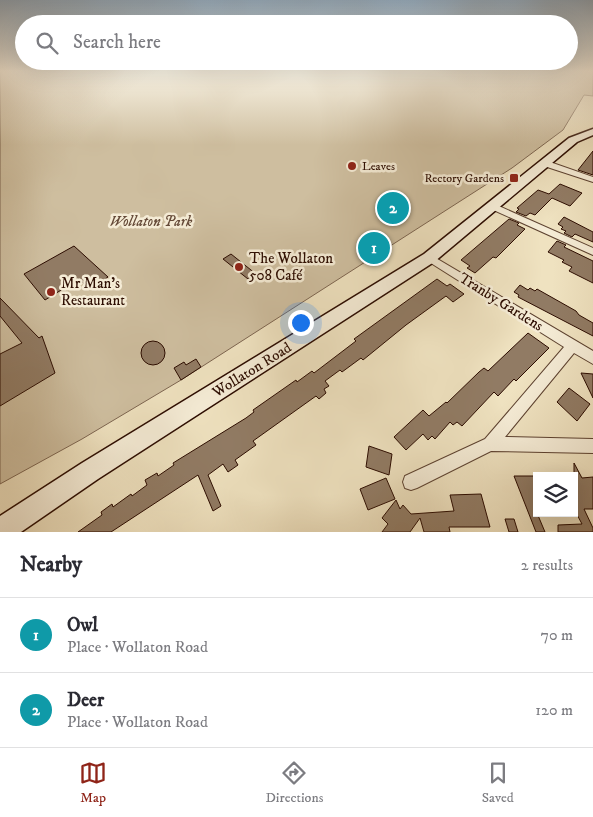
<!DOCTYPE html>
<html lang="en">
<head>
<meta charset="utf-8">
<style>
  :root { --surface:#fff; --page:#f7f7f7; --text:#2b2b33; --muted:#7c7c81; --line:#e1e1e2; --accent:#8f2418 }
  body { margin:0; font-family:"IM FELL DW Pica",serif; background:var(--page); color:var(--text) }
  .controls { position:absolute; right:15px; bottom:15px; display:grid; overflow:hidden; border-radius:0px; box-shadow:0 5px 20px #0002 }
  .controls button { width:45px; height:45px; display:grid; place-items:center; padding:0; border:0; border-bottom:1px solid var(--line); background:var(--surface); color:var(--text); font:25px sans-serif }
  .you { position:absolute; left:300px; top:322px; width:18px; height:18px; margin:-12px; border:4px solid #fff; border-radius:50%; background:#1a73e8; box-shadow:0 0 0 8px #1a73e833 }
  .badge { display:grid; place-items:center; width:32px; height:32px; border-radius:50%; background:var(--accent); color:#fff; font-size:16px; font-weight:700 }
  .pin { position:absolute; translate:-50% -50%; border:2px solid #fff; box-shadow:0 1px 5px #0006 }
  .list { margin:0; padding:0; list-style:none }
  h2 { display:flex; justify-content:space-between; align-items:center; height:65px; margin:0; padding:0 20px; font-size:21px }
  h2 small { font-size:16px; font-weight:400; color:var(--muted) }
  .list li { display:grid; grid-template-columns:32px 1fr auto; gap:15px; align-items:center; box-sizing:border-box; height:75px; padding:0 20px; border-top:1px solid var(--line) }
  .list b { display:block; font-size:19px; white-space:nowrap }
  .list p { margin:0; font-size:16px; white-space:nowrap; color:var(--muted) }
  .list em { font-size:16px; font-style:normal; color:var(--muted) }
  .icon { flex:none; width:28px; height:28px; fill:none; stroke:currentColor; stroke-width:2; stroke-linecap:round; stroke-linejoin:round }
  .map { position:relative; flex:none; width:593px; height:532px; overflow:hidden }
  .search { position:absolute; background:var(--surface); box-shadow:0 5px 20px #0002; left:15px; right:15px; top:15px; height:55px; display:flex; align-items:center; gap:12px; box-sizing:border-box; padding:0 18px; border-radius:28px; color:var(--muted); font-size:19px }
  .sheet { height:215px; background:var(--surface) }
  nav { display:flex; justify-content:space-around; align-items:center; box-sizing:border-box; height:70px; border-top:1px solid var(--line); background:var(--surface); font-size:14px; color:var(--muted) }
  nav a { display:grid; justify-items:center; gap:2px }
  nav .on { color:var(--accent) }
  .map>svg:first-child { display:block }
</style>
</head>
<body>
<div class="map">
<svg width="593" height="532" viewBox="0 0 593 532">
  <rect width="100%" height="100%" fill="#efe2c0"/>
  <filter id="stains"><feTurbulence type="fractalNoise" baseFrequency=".004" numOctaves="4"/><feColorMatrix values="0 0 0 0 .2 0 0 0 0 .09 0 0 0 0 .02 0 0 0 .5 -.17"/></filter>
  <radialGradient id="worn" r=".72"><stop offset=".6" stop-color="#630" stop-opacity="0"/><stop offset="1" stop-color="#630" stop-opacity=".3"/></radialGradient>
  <polygon fill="#cebe9f" stroke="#7d6550" points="0,71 593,71 593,96 584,95 563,130 512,168 181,380 82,439 0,484"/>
  <g fill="#917b64" stroke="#2c0c00">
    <polygon points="593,151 593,175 578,170"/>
    <polygon points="560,184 582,193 570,206 552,198 535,215 530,213 526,216 516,212 519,209 517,208 538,190 549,194"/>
    <polygon points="564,217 593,232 593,242 575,234 572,237 564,233 566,231 561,229 563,227 558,224"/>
    <polygon points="509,219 519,223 517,225 525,229 496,258 493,257 475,273 467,268 470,266 461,260"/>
    <polygon points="557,241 566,245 564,247 593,261 593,283 569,271 572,267 562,262 564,260 548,252"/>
    <polygon points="74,246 108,277 90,289 79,279 45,300 24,274"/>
    <polygon points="231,254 256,274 248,279 223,259"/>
    <polygon points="437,279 447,286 450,284 464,294 453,302 446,296 406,325 363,360 361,358 342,372 340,370 325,381 329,386 324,389 326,393 319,399 316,396 253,441 256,445 235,460 238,465 228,472 223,464 208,475 221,506 213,511 198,475 111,532 78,532 102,515 101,512 112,504 113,507 131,494 132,496 147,485 145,480 157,473 158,476 174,465 173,463 246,418 254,412 253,410 296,380 297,382 312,371 314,373 356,341 354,339"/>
    <polygon points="520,285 528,290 530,288 535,291 537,289 576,311 579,315 593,323 593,336 518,297 519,295 514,292"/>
    <polygon points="0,298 39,338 42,336 55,373 0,406 0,354 22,343 0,316"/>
    <polygon points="528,333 549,348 516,381 514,379 498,396 494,392 462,426 457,422 453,425 450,422 435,439 432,436 428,440 423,434 406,450 394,437 423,410 429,416 446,402 447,403 479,372 484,368 488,371"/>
    <circle cx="153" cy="353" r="12"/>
    <polygon points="196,359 201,367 181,380 174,368 184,362 186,365"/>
    <polygon points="581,373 593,374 593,398"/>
    <polygon points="569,388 590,404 577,421 557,402"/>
    <polygon points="369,446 392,454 389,475 366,467"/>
    <polygon points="574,463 582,478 593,477 593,509 584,509 593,528 593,532 558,532 558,525 582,524 574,509"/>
    <polygon points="514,476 537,476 537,513 545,532 536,532"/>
    <polygon points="386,478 395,499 368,510 360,489"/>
    <polygon points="481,494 490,527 449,527 450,532 424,532 420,518 410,532 382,532 388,524 382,518 396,500 400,509 403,505 411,514 454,511 450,495"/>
    <polygon points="505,519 514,519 518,532 509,532"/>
  </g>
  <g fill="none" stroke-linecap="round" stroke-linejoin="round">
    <g stroke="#5d4230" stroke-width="2">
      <g id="street">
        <polygon points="541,161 547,161 593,177 593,182 541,165"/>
        <polygon points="492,203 593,248 593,255 489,208 489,204"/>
        <polygon points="429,254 593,351 593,364 574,353 505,437 593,439 593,453 491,451 417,488 411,490 405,488 403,482 405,476 485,439 564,347 426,260 424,258 426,256"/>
      </g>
    </g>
    <g stroke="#2c0c00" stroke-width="3">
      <polygon id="secondary" points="593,129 593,135 577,142 434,262 98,479 21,532 0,532 0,516 82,463 424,254 569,138"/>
    </g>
    <use href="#street" fill="#f5ecd6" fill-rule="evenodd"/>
    <use href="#secondary" fill="#f5ecd6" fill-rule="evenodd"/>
  </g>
  <linearGradient id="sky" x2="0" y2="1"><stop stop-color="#90a9be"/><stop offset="0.49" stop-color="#f8f2e3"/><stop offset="1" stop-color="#f8f2e3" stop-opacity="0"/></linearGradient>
  <rect width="593" height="145" fill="url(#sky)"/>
  <g fill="#8f2418" stroke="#f5ecd6" stroke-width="2">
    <circle cx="352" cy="166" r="5"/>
    <rect x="509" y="173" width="10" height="10" rx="2.5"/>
    <circle cx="239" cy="267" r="5"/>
    <circle cx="51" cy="292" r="5"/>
  </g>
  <g text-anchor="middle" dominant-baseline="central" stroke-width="5" stroke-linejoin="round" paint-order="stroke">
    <g font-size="12" fill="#2c0c00" stroke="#f5ecd6" text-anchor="start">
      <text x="362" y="166">Leaves</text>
      <text x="504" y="178" text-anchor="end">Rectory Gardens</text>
    </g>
    <g font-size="15" font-style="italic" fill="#654a38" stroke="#f5ecd6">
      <text x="151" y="221">Wollaton Park</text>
    </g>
    <g font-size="15" fill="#2c0c00" stroke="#f5ecd6" text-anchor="start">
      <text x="249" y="258">The Wollaton<tspan x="249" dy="17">508 Café</tspan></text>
      <text x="61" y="283">Mr Man's<tspan x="61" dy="17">Restaurant</tspan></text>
    </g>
    <g font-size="15" fill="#2c0c00" stroke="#f5ecd6">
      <text transform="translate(501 302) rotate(32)">Tranby Gardens</text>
      <text transform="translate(252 370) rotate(-32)">Wollaton Road</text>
    </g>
  </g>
  <rect width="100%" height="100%" filter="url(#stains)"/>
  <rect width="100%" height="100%" fill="url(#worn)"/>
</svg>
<div class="controls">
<button><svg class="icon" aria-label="layers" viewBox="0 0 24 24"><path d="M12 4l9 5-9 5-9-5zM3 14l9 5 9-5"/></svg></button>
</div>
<div class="you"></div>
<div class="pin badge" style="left:374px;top:248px;background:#0f9aa8">1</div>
<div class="pin badge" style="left:393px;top:208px;background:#0f9aa8">2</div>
<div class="search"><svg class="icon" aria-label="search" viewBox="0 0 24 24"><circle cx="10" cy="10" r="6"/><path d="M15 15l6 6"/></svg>Search here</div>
</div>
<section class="sheet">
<h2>Nearby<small>2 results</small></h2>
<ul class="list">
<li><span class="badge" style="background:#0f9aa8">1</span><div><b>Owl</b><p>Place · Wollaton Road</p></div><em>70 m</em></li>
<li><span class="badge" style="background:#0f9aa8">2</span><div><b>Deer</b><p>Place · Wollaton Road</p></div><em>120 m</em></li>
</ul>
</section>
<nav>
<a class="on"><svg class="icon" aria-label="map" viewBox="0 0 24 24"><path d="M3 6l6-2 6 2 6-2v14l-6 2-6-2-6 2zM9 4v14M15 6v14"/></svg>Map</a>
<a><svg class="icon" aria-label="directions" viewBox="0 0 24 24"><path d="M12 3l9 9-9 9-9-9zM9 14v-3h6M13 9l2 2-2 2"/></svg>Directions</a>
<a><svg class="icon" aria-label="saved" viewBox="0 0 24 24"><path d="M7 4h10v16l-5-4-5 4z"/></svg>Saved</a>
</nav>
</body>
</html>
